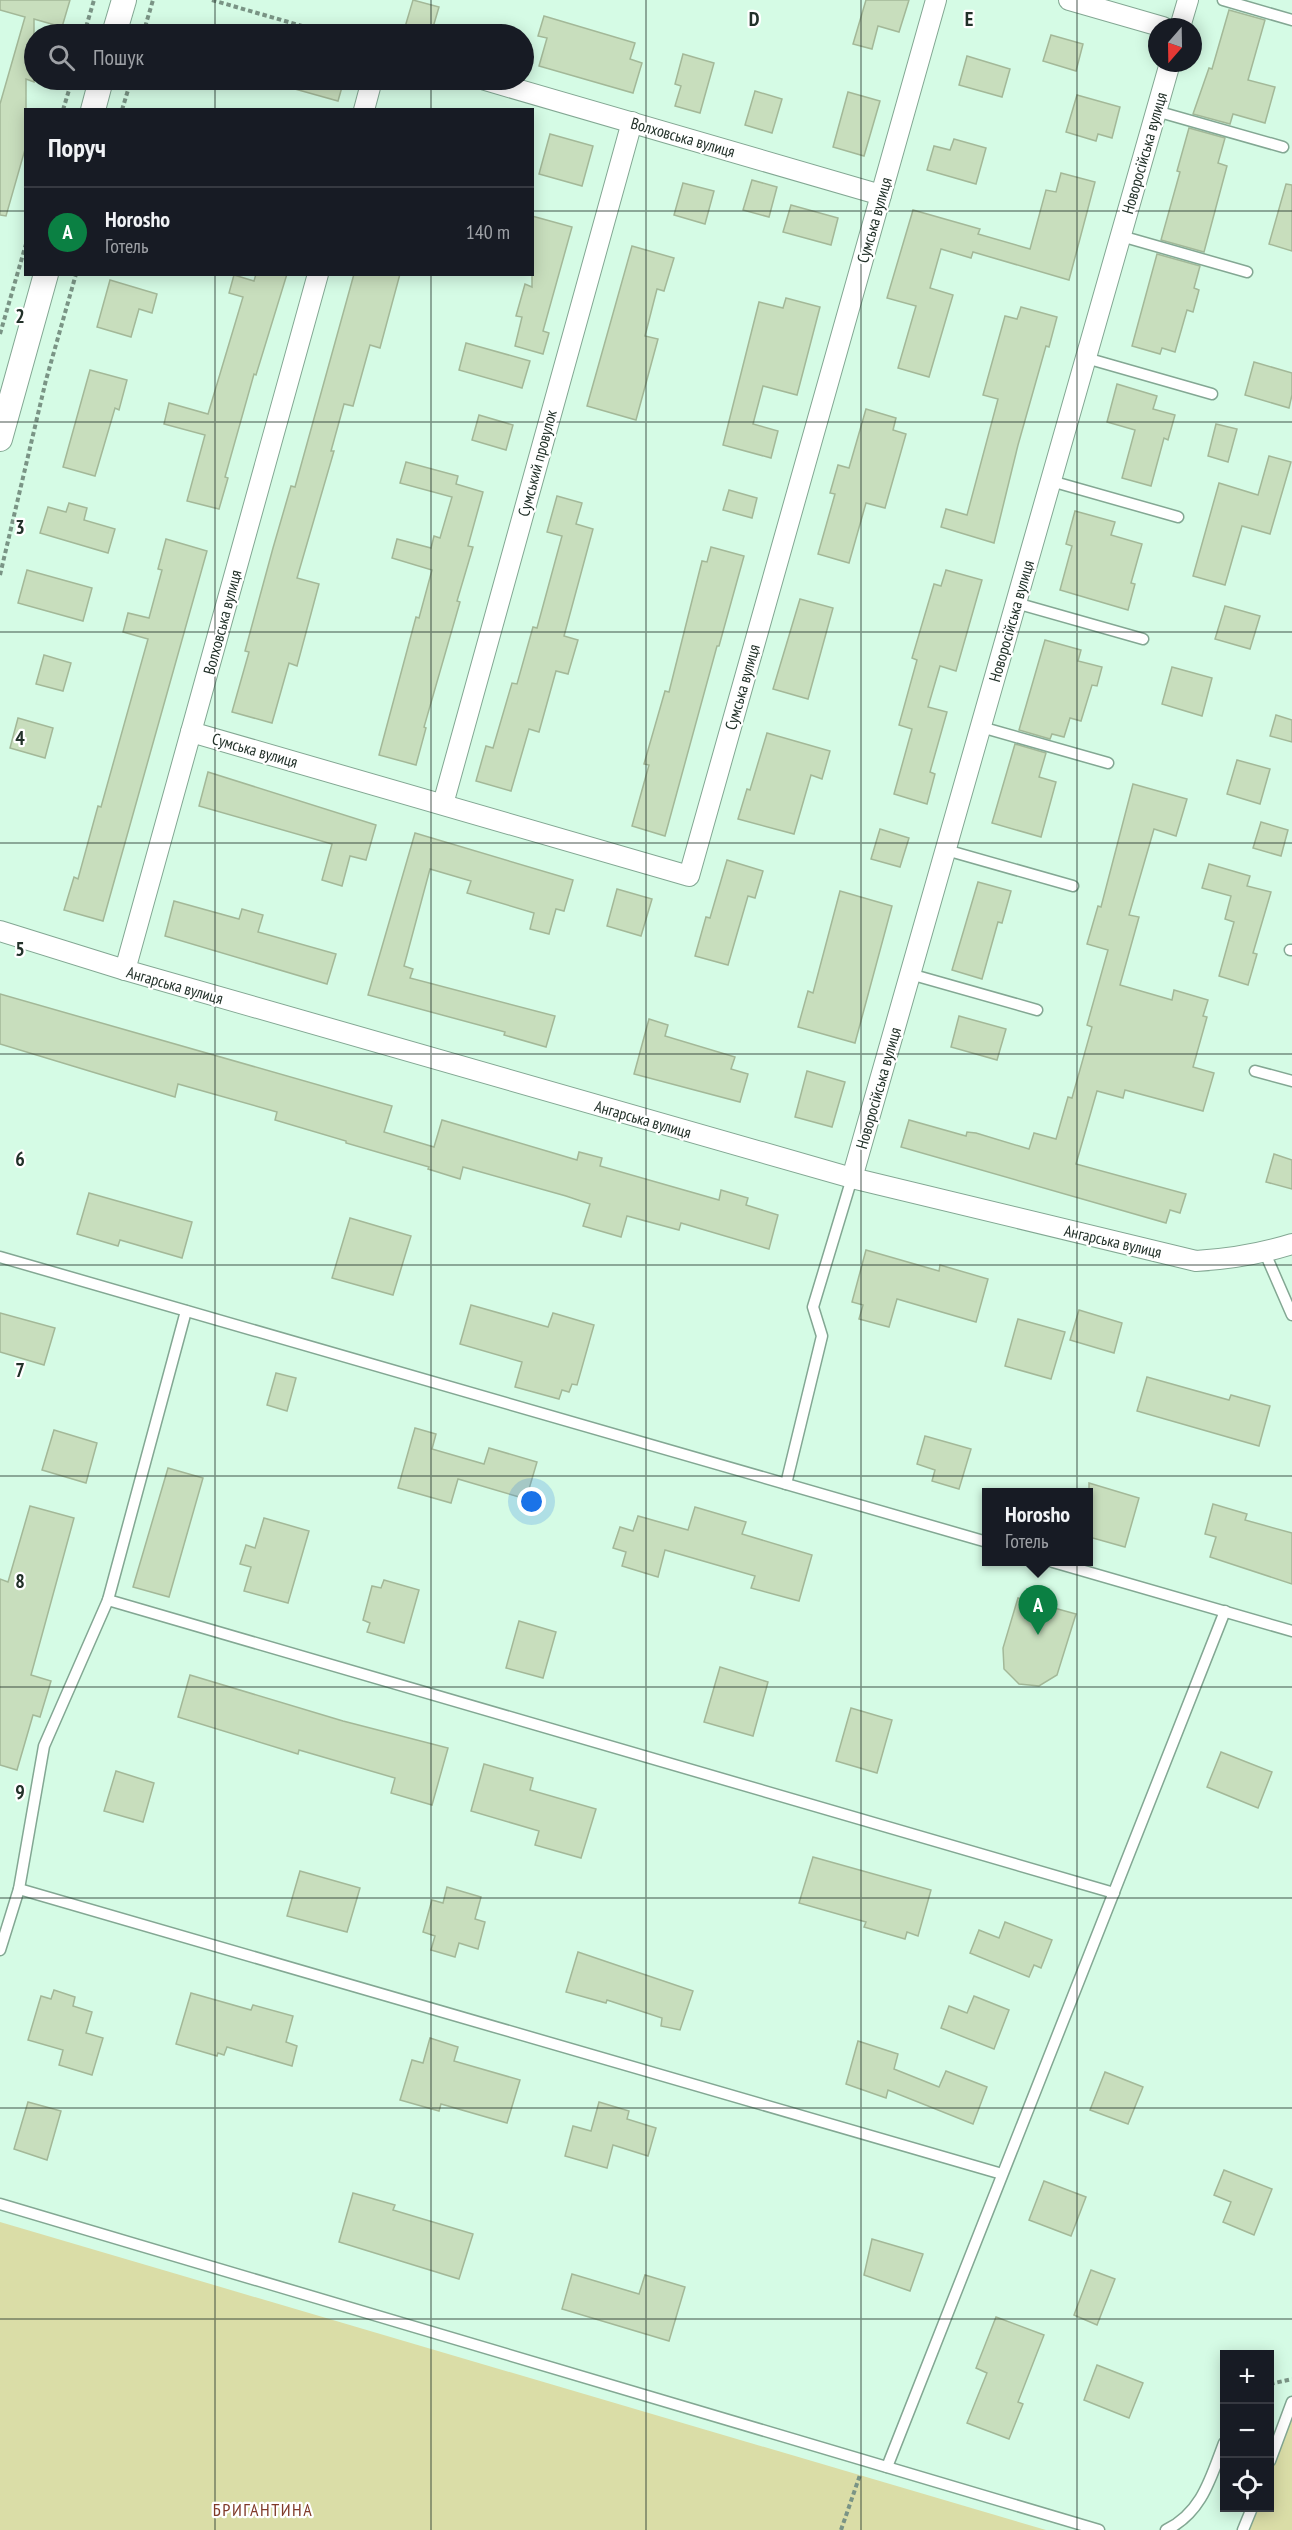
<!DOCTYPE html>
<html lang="uk">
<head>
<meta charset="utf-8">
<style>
  :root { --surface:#171b24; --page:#242831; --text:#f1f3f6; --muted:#9ea1a6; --line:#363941; --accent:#0b8043 }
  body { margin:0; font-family:"PT Sans Narrow",sans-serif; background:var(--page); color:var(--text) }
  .controls { position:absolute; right:18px; bottom:18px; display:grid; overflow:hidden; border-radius:0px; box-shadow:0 3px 15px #0003 }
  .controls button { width:54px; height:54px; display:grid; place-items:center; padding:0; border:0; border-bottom:2px solid var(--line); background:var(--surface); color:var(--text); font:30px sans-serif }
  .compass { position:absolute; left:1148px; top:18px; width:54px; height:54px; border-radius:50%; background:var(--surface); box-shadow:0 3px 15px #0003; rotate:200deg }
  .you { position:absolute; left:532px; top:1502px; width:21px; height:21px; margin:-15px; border:4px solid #fff; border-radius:50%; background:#1a73e8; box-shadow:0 0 0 9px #1a73e833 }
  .badge { display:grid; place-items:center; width:39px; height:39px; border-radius:50%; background:var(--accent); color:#fff; font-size:20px; font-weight:700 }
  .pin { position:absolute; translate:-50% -50px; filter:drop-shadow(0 2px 3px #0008) }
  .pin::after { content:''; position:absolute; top:32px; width:21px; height:18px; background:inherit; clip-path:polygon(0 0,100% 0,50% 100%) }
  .popup { position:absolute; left:982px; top:1488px; width:111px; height:78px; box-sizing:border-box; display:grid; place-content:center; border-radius:0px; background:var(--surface); filter:drop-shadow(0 2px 4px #0005); font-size:20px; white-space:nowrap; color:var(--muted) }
  .popup b { font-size:22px; color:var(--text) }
  .popup::after { content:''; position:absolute; left:50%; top:100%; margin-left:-12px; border:12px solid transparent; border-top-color:var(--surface) }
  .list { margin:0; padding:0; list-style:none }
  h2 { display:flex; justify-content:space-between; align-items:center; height:78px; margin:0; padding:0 24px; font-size:26px }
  h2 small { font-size:20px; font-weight:400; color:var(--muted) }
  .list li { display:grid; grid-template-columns:39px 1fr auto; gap:18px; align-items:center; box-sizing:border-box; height:90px; padding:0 24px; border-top:2px solid var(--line) }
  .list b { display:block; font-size:22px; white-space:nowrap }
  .list p { margin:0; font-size:20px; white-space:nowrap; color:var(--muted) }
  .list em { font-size:20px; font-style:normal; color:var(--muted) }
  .icon { flex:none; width:33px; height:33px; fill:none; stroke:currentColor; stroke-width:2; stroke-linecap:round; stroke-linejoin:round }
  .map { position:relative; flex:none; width:1292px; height:2530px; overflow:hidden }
  .search { position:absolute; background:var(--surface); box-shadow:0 3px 15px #0003; left:24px; top:24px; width:510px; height:66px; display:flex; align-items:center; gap:15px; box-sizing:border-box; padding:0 21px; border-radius:33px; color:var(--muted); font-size:22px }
  .panel { position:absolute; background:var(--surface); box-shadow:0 3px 15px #0003; left:24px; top:108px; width:510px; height:168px; border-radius:0px }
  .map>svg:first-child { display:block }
</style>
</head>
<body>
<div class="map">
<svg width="1292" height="2530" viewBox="0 0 1292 2530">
  <rect width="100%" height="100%" fill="#d5fbe5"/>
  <g fill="#dadda7">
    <polygon points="0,2222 1046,2530 0,2530"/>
    <polygon points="1292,2402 1292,2530 1243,2530 1252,2508 1270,2508 1270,2461"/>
  </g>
  <g fill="#c8debd" stroke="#a3b898" stroke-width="1.5">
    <polygon points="0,0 70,0 62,27 34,19 34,82 26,79 26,146 6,216 0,215 0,104 25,17 0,10"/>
    <polygon points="413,0 439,7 431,34 405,27"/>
    <polygon points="866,0 909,0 899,32 878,26 872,49 853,44"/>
    <polygon points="1229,10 1265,20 1248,80 1275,87 1265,123 1233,114 1230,124 1193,114 1209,68 1212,69"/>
    <polygon points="544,16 635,43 630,59 642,63 633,93 539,66 547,38 538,36"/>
    <polygon points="1051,35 1083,44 1076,71 1043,61"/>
    <polygon points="683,54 714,63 700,113 675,106 681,86 675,84"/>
    <polygon points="967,56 1010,69 1002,97 959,85"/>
    <polygon points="285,80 344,80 338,101 284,86"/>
    <polygon points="755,91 782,99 772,133 745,125"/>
    <polygon points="848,92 880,101 864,156 833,147"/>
    <polygon points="1077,95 1120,107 1112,138 1098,134 1096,141 1066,132"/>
    <polygon points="1189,128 1225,138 1218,163 1227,166 1204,252 1161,240 1180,172 1177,171"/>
    <polygon points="550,134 593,146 582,186 539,174"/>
    <polygon points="954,139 986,148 976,184 927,170 934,146 950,150"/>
    <polygon points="1061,173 1095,182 1069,280 973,252 971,258 941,249 930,288 953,295 929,377 898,368 916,306 887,298 913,210 980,229 978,234 1030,249 1046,190 1056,192"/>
    <polygon points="752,180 777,187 769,217 743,210"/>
    <polygon points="683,183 714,191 705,224 674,215"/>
    <polygon points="1286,184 1292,185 1292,251 1269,244"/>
    <polygon points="791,205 838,218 831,245 783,232"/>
    <polygon points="532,216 572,227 543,331 549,333 543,354 515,346 522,317 516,316 525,284 532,287"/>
    <polygon points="632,246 674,258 664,291 657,289 645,336 658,339 636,420 587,406"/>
    <polygon points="1157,254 1200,266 1194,288 1199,290 1193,312 1187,310 1175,352 1162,348 1160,354 1132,346"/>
    <polygon points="256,274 287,274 256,375 254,374 225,477 228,478 219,509 187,501 205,435 164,424 169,403 208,414 243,297 229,293 234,275 254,281"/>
    <polygon points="354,274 400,274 380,348 370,345 353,406 344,404 331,451 334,451 297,578 319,584 297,666 289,663 272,723 232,712 249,652 245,651 273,548 291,486 295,487"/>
    <polygon points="110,280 157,294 152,313 139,309 131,337 97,327"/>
    <polygon points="786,298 820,307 797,395 763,386 753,424 778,431 771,458 723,445 759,302 783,308"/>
    <polygon points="1021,307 1057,317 1049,347 1046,346 1018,445 994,543 941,527 946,509 967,515 998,399 983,395 1005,316 1017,319"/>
    <polygon points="466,343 530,361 522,388 459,370"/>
    <polygon points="1254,362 1292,373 1292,395 1289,408 1245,395"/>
    <polygon points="90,370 127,380 119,410 115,408 95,476 63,467"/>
    <polygon points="1117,384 1157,396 1153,409 1175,415 1168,440 1164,438 1151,486 1122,478 1135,430 1107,422"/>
    <polygon points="866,409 896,418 893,430 906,434 885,508 866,503 849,563 818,554 835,494 830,493 838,465 849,468"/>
    <polygon points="479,415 513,425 506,450 472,440"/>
    <polygon points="1216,424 1237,429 1228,462 1208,456"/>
    <polygon points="1269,456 1291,462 1270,534 1242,526 1225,585 1193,576 1219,483 1258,495"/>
    <polygon points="406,462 458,476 456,484 483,492 468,546 473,547 457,601 460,602 424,727 426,728 416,765 379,755 416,617 419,618 432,570 392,558 397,539 431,548 434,536 440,538 452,497 400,483"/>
    <polygon points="729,490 757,498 752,518 723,510"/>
    <polygon points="557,496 582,503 576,524 593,529 564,636 578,640 568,674 556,671 539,732 529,729 511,791 476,781 486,746 493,748 512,683 517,684 533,627 537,628 562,536 547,532"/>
    <polygon points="69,503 87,508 84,520 115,529 108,553 40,533 48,507 66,512"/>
    <polygon points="1075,511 1115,522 1111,535 1142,544 1131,583 1135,584 1128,610 1060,590 1072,546 1066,544"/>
    <polygon points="166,539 207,551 103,921 64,910 74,877 78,879 98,806 101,807 148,639 123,632 128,613 149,618 162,570 158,569"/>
    <polygon points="711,547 744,556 719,646 717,646 665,836 632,826 649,765 644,764 665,691 669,692 702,561 707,562"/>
    <polygon points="27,570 92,588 83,621 18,603"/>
    <polygon points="946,570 982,580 956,671 940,666 928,707 947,712 930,772 935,774 927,804 894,794 912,729 899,725 917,660 912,658 934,584 941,586"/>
    <polygon points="800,599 833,608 808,699 773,689"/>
    <polygon points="1225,606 1260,616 1250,649 1215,639"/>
    <polygon points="1045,640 1081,650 1078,661 1102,667 1097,686 1092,685 1081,721 1070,718 1064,737 1052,734 1050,739 1019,730"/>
    <polygon points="44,655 71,663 63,691 36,684"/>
    <polygon points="1172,667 1212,678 1202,716 1162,704"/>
    <polygon points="1276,715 1292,720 1292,742 1270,736"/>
    <polygon points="18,718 53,728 45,758 10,748"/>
    <polygon points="767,733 830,751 822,779 811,775 794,834 738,819 747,789 750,790"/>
    <polygon points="1015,744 1046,753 1039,777 1056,782 1041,837 992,823"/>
    <polygon points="1237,760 1270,769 1260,804 1227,794"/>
    <polygon points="208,772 376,825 366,860 350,856 342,886 322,880 332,844 199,806"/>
    <polygon points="1133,784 1187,799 1176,836 1154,829 1129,915 1139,917 1120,985 1172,1000 1174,990 1208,1000 1203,1016 1207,1017 1193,1067 1214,1073 1203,1111 1125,1090 1123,1098 1097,1091 1076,1164 1186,1194 1180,1213 1170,1210 1166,1223 901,1147 909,1120 966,1136 967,1132 976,1133 1029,1149 1034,1133 1056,1139 1068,1097 1072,1098 1092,1027 1087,1025 1108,950 1087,944 1098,906 1101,907"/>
    <polygon points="1261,822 1288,830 1281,856 1253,848"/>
    <polygon points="880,829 909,838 900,867 871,859"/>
    <polygon points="415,833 573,880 564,911 556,909 549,934 530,929 534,913 467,893 471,881 430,869 404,966 413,969 410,978 555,1016 546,1047 504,1035 505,1032 368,995"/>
    <polygon points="727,860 763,871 755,898 748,896 728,965 695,956 706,917 710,918"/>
    <polygon points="1209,864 1250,876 1247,886 1271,892 1253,953 1257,954 1248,985 1219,976 1234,922 1225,919 1231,896 1202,888"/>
    <polygon points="978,882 1011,891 1002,923 998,922 982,979 952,970"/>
    <polygon points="617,889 652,899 641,936 607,926"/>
    <polygon points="840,891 892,906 855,1043 798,1027 808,991 813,993"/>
    <polygon points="174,901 239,919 242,909 263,915 258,932 336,954 327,984 165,936"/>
    <polygon points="0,994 392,1106 384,1132 434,1147 442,1120 577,1160 579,1152 602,1158 600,1166 719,1200 721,1190 748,1198 746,1205 778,1215 769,1249 681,1223 679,1230 627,1216 621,1237 583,1226 590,1204 566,1196 463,1167 460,1179 428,1169 429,1167 346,1143 346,1141 275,1120 277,1112 178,1084 175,1097 0,1044"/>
    <polygon points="959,1016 1006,1029 997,1060 951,1047"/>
    <polygon points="649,1019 668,1025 665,1036 735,1057 731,1069 748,1074 740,1102 634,1074"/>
    <polygon points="807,1071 845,1082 832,1127 795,1117"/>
    <polygon points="1274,1154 1292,1160 1292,1189 1266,1182"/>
    <polygon points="89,1193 192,1222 182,1258 120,1240 118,1246 77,1234"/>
    <polygon points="350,1218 411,1236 393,1295 332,1278"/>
    <polygon points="866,1250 939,1271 940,1265 988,1279 976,1322 897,1299 889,1327 859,1319 863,1305 852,1302"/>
    <polygon points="471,1305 548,1327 553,1313 594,1325 577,1385 572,1384 569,1392 562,1390 559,1399 515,1387 522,1362 460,1344"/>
    <polygon points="1079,1310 1122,1323 1114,1353 1070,1340"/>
    <polygon points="0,1313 55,1328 44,1365 0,1352"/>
    <polygon points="1018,1319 1065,1332 1051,1379 1005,1366"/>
    <polygon points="276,1373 296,1378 287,1411 267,1405"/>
    <polygon points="1147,1377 1229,1400 1231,1395 1270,1406 1259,1446 1137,1411"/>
    <polygon points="415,1428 436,1434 432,1449 484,1464 489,1448 537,1462 526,1499 458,1479 451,1503 398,1488"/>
    <polygon points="54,1430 97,1443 86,1483 42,1470"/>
    <polygon points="925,1436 971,1449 959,1489 932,1481 935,1470 917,1464"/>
    <polygon points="168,1468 203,1478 169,1597 133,1587"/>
    <polygon points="1089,1483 1139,1498 1125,1547 1089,1537"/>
    <polygon points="1213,1504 1247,1514 1245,1520 1292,1533 1292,1584 1210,1557 1216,1537 1205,1534"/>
    <polygon points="30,1506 74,1518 31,1675 51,1681 40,1717 33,1715 17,1770 0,1765 0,1579 8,1582"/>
    <polygon points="695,1507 746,1522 742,1534 812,1555 799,1601 751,1588 755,1576 665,1550 658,1577 622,1566 626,1552 613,1548 620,1527 633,1531 638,1516 688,1530"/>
    <polygon points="264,1518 309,1531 288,1603 244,1591 251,1567 240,1564 246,1545 255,1548"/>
    <polygon points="384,1580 419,1590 404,1643 367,1632 370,1623 363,1620 372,1586 381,1588"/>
    <polygon points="1018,1598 1076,1614 1057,1675 1039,1686 1019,1684 1004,1669 1003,1648"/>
    <polygon points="519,1621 556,1632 543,1678 506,1668"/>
    <polygon points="720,1667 768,1682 753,1736 704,1722"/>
    <polygon points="190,1675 343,1721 448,1748 432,1805 391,1793 395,1778 299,1750 298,1754 178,1717"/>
    <polygon points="851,1708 892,1720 877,1773 836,1761"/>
    <polygon points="1221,1752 1272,1772 1258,1808 1207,1787"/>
    <polygon points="484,1764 533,1778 530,1790 596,1809 581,1858 535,1845 539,1831 471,1811"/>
    <polygon points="116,1771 154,1783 143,1822 104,1811"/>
    <polygon points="813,1857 931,1890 918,1936 907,1932 905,1939 864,1927 866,1922 799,1903"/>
    <polygon points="300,1871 360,1888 347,1932 287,1916"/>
    <polygon points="447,1887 481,1897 475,1919 485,1922 478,1949 459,1943 455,1957 431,1950 435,1936 423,1932 432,1900 443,1903"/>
    <polygon points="1005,1922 1052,1940 1041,1968 1034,1965 1029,1977 970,1953 979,1930 999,1938"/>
    <polygon points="578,1952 693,1991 680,2030 661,2026 662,2018 607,2000 606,2003 566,1992"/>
    <polygon points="54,1990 75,1997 73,2006 92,2012 86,2033 103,2038 92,2075 59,2065 63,2050 28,2040 41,1996 51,1999"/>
    <polygon points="191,1993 251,2010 253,2005 293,2016 286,2042 297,2046 292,2066 227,2047 224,2055 218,2053 217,2056 176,2044"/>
    <polygon points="974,1996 1009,2010 994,2049 941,2028 949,2006 967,2013"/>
    <polygon points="430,2038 458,2047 454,2061 520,2080 507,2123 441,2104 439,2111 400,2100 412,2060 423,2063"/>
    <polygon points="858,2041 898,2054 894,2069 939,2087 946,2071 987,2087 973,2124 888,2090 886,2098 846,2084"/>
    <polygon points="1105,2072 1143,2087 1128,2124 1090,2110"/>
    <polygon points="28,2102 61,2111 47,2160 14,2149"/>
    <polygon points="599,2102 629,2111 627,2119 656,2128 648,2156 613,2145 607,2168 565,2156 573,2126 591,2131"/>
    <polygon points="1224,2170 1272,2189 1254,2235 1223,2222 1231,2202 1214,2195"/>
    <polygon points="1044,2181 1086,2197 1071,2236 1029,2220"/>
    <polygon points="353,2193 395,2205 393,2210 473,2234 459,2279 339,2242"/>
    <polygon points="872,2239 923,2254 910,2291 864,2275"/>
    <polygon points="1091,2270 1115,2279 1097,2325 1074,2315"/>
    <polygon points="572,2274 639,2294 645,2275 685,2287 669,2341 562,2309"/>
    <polygon points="996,2317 1044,2335 1018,2402 1023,2404 1009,2439 967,2423 987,2373 976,2368"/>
    <polygon points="1097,2365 1143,2383 1129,2418 1084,2400"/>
  </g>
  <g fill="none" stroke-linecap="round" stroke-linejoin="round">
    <g stroke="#83a793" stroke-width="13">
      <g id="service">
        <polyline points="1223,0 1292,20"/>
        <polyline points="1156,111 1283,147"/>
        <polyline points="1121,236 1247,272"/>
        <polyline points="1086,358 1212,394"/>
        <polyline points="1051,481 1178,517"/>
        <polyline points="1016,603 1143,639"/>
        <polyline points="981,727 1108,763"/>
        <polyline points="946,850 1073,886"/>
        <polyline points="1290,950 1292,950"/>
        <polyline points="910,974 1037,1010"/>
        <polyline points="1255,1071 1292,1081"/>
        <polyline points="1265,1253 1292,1315"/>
        <polyline points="0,1257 987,1542"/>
        <polyline points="786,1484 822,1336 813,1307 852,1178"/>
        <polyline points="1053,1562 1292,1631"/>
        <polyline points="108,1600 1114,1893"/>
        <polyline points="19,1889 1002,2174"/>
        <polyline points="0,1950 19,1889 44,1746 108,1600 186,1311"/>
        <polyline points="0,2204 1099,2530"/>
        <polyline points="1270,2461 1292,2402"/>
        <polyline points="887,2467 1225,1611"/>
        <path d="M1166,2530c36,-17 45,-53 58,-87"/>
        <polyline points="1243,2530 1252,2508"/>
      </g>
    </g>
    <g stroke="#83a793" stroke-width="22">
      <g id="minor">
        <polyline points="1069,0 1163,27"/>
        <polyline points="1180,27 1188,0"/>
        <polyline points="485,80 881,195"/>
        <polyline points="364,110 372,80"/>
        <polyline points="191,732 689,876 936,0"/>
        <polyline points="443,804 632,122"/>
        <path d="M0,931l125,39 727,208 344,83c34,-2 64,-7 96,-17"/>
        <polyline points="125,970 318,274"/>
        <polyline points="852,1178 1170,63"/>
      </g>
    </g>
    <g stroke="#83a793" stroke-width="26">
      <g id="tertiary">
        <polyline points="114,34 124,0"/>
        <polyline points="93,110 101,80"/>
        <polyline points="0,439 46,274"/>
      </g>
    </g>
    <g stroke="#7a9485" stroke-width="4" stroke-dasharray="4.5 3" stroke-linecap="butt">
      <polyline points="212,0 330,34"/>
      <polyline points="84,34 94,0"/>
      <polyline points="143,34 153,0"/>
      <polyline points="63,110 72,80"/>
      <polyline points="122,110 131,80"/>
      <polyline points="0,334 26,244"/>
      <polyline points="0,575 46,380 76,274"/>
      <polyline points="1270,2384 1292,2379"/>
      <polyline points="841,2530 860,2475"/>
    </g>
    <use href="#service" stroke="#fff" stroke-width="10"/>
    <use href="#minor" stroke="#fff" stroke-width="20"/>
    <use href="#tertiary" stroke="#fff" stroke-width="24"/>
  </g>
  <path fill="none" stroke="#223129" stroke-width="1.5" stroke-opacity="0.55" d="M215,0v34M431,0v34M646,0v2530M861,0v2530M1077,0v2530M215,80v30M431,80v30M0,211h26M532,211h760M215,274v2256M431,274v2256M0,422h1292M0,632h1292M0,843h1292M0,1054h1292M0,1265h1292M0,1476h1292M0,1687h1292M0,1898h1292M0,2108h1292M0,2319h1292"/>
  <g text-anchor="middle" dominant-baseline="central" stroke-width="4.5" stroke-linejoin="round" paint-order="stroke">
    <g font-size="16" fill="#223129" stroke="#fff">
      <text transform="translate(683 137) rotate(16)">Волховська вулиця</text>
      <text transform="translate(1144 153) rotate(-74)">Новоросійська вулиця</text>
      <text transform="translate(874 220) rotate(-74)">Сумська вулиця</text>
      <text transform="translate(537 463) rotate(-75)">Сумський провулок</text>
      <text transform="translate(1011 621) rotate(-74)">Новоросійська вулиця</text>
      <text transform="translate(222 622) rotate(-75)">Волховська вулиця</text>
      <text transform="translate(742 687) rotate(-74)">Сумська вулиця</text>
      <text transform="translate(255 750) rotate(16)">Сумська вулиця</text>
      <text transform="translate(175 985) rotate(16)">Ангарська вулиця</text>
      <text transform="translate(878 1088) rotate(-74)">Новоросійська вулиця</text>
      <text transform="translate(643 1119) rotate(16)">Ангарська вулиця</text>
      <text transform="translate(1113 1241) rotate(13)">Ангарська вулиця</text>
    </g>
    <g font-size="18" letter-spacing="1.5" fill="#7f3a29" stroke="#fff">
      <text x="263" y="2509">БРИГАНТИНА</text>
    </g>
  </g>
  <g font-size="20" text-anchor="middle" font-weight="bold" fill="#223129" stroke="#fff" stroke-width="4.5" stroke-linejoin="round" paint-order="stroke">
    <text x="754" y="26">D</text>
    <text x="969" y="26">E</text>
    <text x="20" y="323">2</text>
    <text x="20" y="534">3</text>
    <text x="20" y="745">4</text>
    <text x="20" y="956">5</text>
    <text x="20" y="1166">6</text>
    <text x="20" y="1377">7</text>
    <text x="20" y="1588">8</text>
    <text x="20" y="1799">9</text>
  </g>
</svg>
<div class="controls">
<button>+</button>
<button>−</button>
<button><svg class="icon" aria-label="locate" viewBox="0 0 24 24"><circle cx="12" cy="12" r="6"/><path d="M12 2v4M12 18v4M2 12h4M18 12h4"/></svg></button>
</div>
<svg class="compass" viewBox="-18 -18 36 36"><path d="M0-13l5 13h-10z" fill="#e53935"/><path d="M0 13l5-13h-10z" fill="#9ea1a6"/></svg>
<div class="you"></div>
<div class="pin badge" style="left:1038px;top:1635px">A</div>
<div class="popup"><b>Horosho</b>Готель</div>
<div class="search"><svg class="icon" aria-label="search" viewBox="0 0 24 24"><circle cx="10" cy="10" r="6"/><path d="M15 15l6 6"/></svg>Пошук</div>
<section class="panel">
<h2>Поруч<small></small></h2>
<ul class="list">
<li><span class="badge">A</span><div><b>Horosho</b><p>Готель</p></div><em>140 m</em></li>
</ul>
</section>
</div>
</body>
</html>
